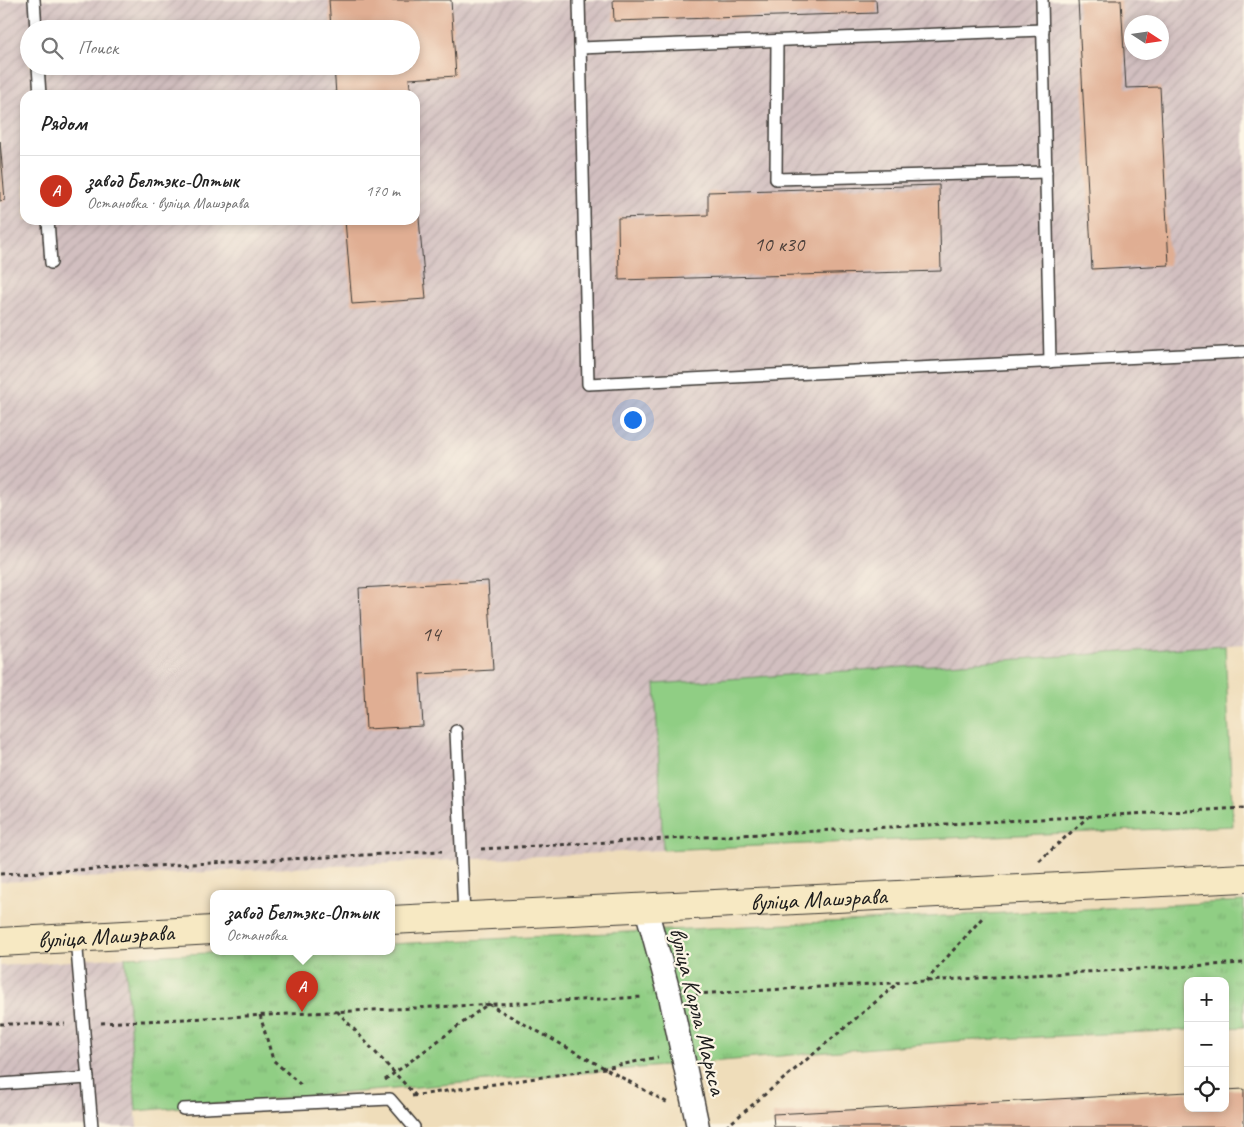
<!DOCTYPE html>
<html lang="ru">
<head>
<meta charset="utf-8">
<style>
  :root { --surface:#fff; --page:#f2f2f2; --text:#222; --muted:#767676; --line:#e0e0e0; --accent:#c8321e }
  body { margin:0; font-family:Caveat,sans-serif; background:var(--page); color:var(--text) }
  .controls { position:absolute; right:15px; bottom:15px; display:grid; overflow:hidden; border-radius:10px; box-shadow:0 2px 8px #0003 }
  .controls button { width:45px; height:45px; display:grid; place-items:center; padding:0; border:0; border-bottom:1px solid var(--line); background:var(--surface); color:var(--text); font:25px sans-serif }
  .compass { position:absolute; left:1124px; top:15px; width:45px; height:45px; border-radius:50%; background:var(--surface); box-shadow:0 2px 8px #0003; rotate:102deg }
  .you { position:absolute; left:632px; top:419px; width:18px; height:18px; margin:-12px; border:4px solid #fff; border-radius:50%; background:#1a73e8; box-shadow:0 0 0 8px #1a73e833 }
  .badge { display:grid; place-items:center; width:32px; height:32px; border-radius:50%; background:var(--accent); color:#fff; font-size:16px; font-weight:700 }
  .pin { position:absolute; translate:-50% -41px; filter:drop-shadow(0 1px 2px #0008) }
  .pin::after { content:''; position:absolute; top:26px; width:18px; height:15px; background:inherit; clip-path:polygon(0 0,100% 0,50% 100%) }
  .popup { position:absolute; left:210px; top:890px; width:185px; height:65px; box-sizing:border-box; display:grid; place-content:center; border-radius:10px; background:var(--surface); filter:drop-shadow(0 1px 4px #0005); font-size:16px; white-space:nowrap; color:var(--muted) }
  .popup b { font-size:19px; color:var(--text) }
  .popup::after { content:''; position:absolute; left:50%; top:100%; margin-left:-10px; border:10px solid transparent; border-top-color:var(--surface) }
  .list { margin:0; padding:0; list-style:none }
  h2 { display:flex; justify-content:space-between; align-items:center; height:65px; margin:0; padding:0 20px; font-size:21px }
  h2 small { font-size:16px; font-weight:400; color:var(--muted) }
  .list li { display:grid; grid-template-columns:32px 1fr auto; gap:15px; align-items:center; box-sizing:border-box; height:70px; padding:0 20px; border-top:1px solid var(--line) }
  .list b { display:block; font-size:19px; white-space:nowrap }
  .list p { margin:0; font-size:16px; white-space:nowrap; color:var(--muted) }
  .list em { font-size:16px; font-style:normal; color:var(--muted) }
  .icon { flex:none; width:28px; height:28px; fill:none; stroke:currentColor; stroke-width:2; stroke-linecap:round; stroke-linejoin:round }
  .map { position:relative; flex:none; width:1244px; height:1127px; overflow:hidden }
  .search { position:absolute; background:var(--surface); box-shadow:0 2px 8px #0003; left:20px; top:20px; width:400px; height:55px; display:flex; align-items:center; gap:12px; box-sizing:border-box; padding:0 18px; border-radius:28px; color:var(--muted); font-size:19px }
  .panel { position:absolute; background:var(--surface); box-shadow:0 2px 8px #0003; left:20px; top:90px; width:400px; height:135px; border-radius:15px }
  .map>svg:first-child { display:block }
</style>
</head>
<body>
<div class="map">
<svg width="1244" height="1127" viewBox="0 0 1244 1127">
  <defs>
    <pattern id="industrial-furrows" width="10" height="10" patternUnits="userSpaceOnUse" patternTransform="scale(1.25)"><rect width="10" height="10" fill="#d2bfc0"/><path d="M-1 1l2-2M0 10L10 0M9 11l2-2" fill="none" stroke="#b4a4a4"/></pattern>
    <pattern id="grass-tufts" width="24" height="20" patternUnits="userSpaceOnUse" patternTransform="scale(1.25)"><rect width="24" height="20" fill="#90ce84"/><path d="M3 7l-1-3M5 7V3M7 7l1-3M15 17l-1-3M17 17v-4M19 17l1-3" fill="none" stroke="#7cb071"/></pattern>
  </defs>
  <rect width="100%" height="100%" fill="#fcf5e5"/>
  <filter id="ink" filterUnits="userSpaceOnUse"><feTurbulence type="fractalNoise" baseFrequency=".02" numOctaves="2"/><feDisplacementMap in="SourceGraphic" scale="10" xChannelSelector="R" yChannelSelector="G"/><feConvolveMatrix kernelMatrix="1 2 1 2 8 2 1 2 1" color-interpolation-filters="sRGB"/></filter>
  <filter id="wash" filterUnits="userSpaceOnUse"><feTurbulence type="fractalNoise" baseFrequency=".0096" numOctaves="4" result="noise"/><feDisplacementMap in="SourceGraphic" scale="20" xChannelSelector="R" yChannelSelector="G"/><feGaussianBlur stdDeviation="1.12" result="paint"/><feColorMatrix in="noise" values="0 0 0 0 0 0 0 0 0 0 0 0 0 0 0 0 0 1.4 0 .05"/><feComposite in="paint" operator="in"/></filter>
  <g filter="url(#wash)">
    <rect width="100%" height="100%" fill="#efddba"/>
    <g fill="url(#industrial-furrows)" fill-rule="evenodd">
      <path d="M0,0h1244v644l-589,40 8,166 -663,32zM1132,22h30v30h-30zM29,29h382v37h-382zM25,95h390v125h-390z"/>
      <polygon points="125,957 137,1127 0,1127 0,966"/>
    </g>
    <polygon fill="url(#grass-tufts)" stroke="#567550" points="1244,901 1244,1027 1225,1028 1225,981 1188,981 1188,1030 956,1041 136,1111 125,957 250,951 391,951 391,944"/>
    <polygon fill="#90ce84" stroke="#567550" points="1225,645 1233,826 663,850 655,684"/>
    <g id="blocks">
      <g fill="#e0ae93">
        <polygon points="329,0 451,0 456,76 409,79 411,95 336,95 334,66 411,66 411,29 331,29"/>
        <polygon points="613,0 876,0 877,13 614,21"/>
        <polygon points="1078,0 1121,0 1126,88 1160,87 1169,265 1092,269"/>
        <polygon points="0,141 5,200 0,201"/>
        <polygon points="415,172 426,299 352,304 345,220 415,220"/>
        <polygon points="939,185 941,271 619,280 618,218 708,215 708,192"/>
        <polygon points="488,581 493,670 420,674 423,726 366,729 359,588"/>
        <polygon points="1244,1089 1244,1127 774,1127 773,1114 1188,1092 1188,1108 1225,1108 1225,1090"/>
      </g>
    </g>
  </g>
  <g filter="url(#ink)">
    <use href="#blocks" fill-opacity="0" stroke="#3c3934" stroke-width="1"/>
    <g fill="none" stroke-linecap="round" stroke-linejoin="round">
      <g stroke="#3c3934" stroke-width="14">
        <g id="lane">
          <polyline points="34,0 36,29"/>
          <polyline points="579,0 588,384 1244,352"/>
          <polyline points="1042,0 1050,362"/>
          <polyline points="777,41 776,179 1046,172"/>
          <polyline points="580,48 1043,30"/>
          <polyline points="38,66 40,95"/>
          <polyline points="48,220 51,263"/>
          <polyline points="456,731 464,916"/>
          <polyline points="76,938 92,1127"/>
          <polyline points="0,1084 88,1078"/>
          <polyline points="183,1109 390,1099 414,1127"/>
        </g>
      </g>
      <g stroke="#3c3934" stroke-width="25">
        <polyline id="street" points="646,908 670,996 698,1127"/>
      </g>
      <g stroke="#3c3934" stroke-width="30">
        <g id="secondary">
          <path id="s1" d="M391,920l853,-42"/>
          <path id="s2" d="M0,942l213,-12"/>
        </g>
      </g>
      <g stroke="#3c3934" stroke-width="3" stroke-dasharray="4 4" stroke-linecap="butt">
        <polyline points="481,849 1244,808"/>
        <polyline points="1039,861 1088,817"/>
        <polyline points="0,874 442,851"/>
        <polyline points="926,981 982,918"/>
        <polyline points="696,994 1244,963"/>
        <polyline points="337,1011 416,1096"/>
        <polyline points="260,1015 273,1060 301,1085"/>
        <polyline points="101,1023 644,997"/>
        <polyline points="0,1024 65,1024"/>
        <polyline points="385,1080 488,1004 668,1103"/>
        <polyline points="412,1096 605,1068 658,1057"/>
        <polyline points="726,1127 897,984"/>
      </g>
      <use href="#lane" stroke="#fff" stroke-width="11"/>
      <use href="#street" stroke="#fff" stroke-width="22"/>
      <use href="#secondary" stroke="#f7e9c3" stroke-width="28"/>
    </g>
  </g>
  <g text-anchor="middle" dominant-baseline="central" stroke-width="4.5" stroke-linejoin="round" paint-order="stroke">
    <g font-size="21" fill="#4d403a">
      <text x="779" y="244">10 к30</text>
      <text x="431" y="634">14</text>
    </g>
    <g font-size="24" fill="#1c1c1c" stroke="#fcf5e5">
      <text stroke="none"><textPath href="#s1" startOffset="428">вуліца Машэрава</textPath></text>
      <text stroke="none"><textPath href="#s2" startOffset="106">вуліца Машэрава</textPath></text>
      <text transform="translate(698 1011) rotate(76)">вуліца Карла Маркса</text>
    </g>
  </g>
</svg>
<div class="controls">
<button>+</button>
<button>−</button>
<button><svg class="icon" aria-label="locate" viewBox="0 0 24 24"><circle cx="12" cy="12" r="6"/><path d="M12 2v4M12 18v4M2 12h4M18 12h4"/></svg></button>
</div>
<svg class="compass" viewBox="-18 -18 36 36"><path d="M0-13l5 13h-10z" fill="#e53935"/><path d="M0 13l5-13h-10z" fill="#767676"/></svg>
<div class="you"></div>
<div class="pin badge" style="left:302px;top:1012px">A</div>
<div class="popup"><b>завод Белтэкс-Оптык</b>Остановка</div>
<div class="search"><svg class="icon" aria-label="search" viewBox="0 0 24 24"><circle cx="10" cy="10" r="6"/><path d="M15 15l6 6"/></svg>Поиск</div>
<section class="panel">
<h2>Рядом<small></small></h2>
<ul class="list">
<li><span class="badge">A</span><div><b>завод Белтэкс-Оптык</b><p>Остановка · вуліца Машэрава</p></div><em>170 m</em></li>
</ul>
</section>
</div>
</body>
</html>
